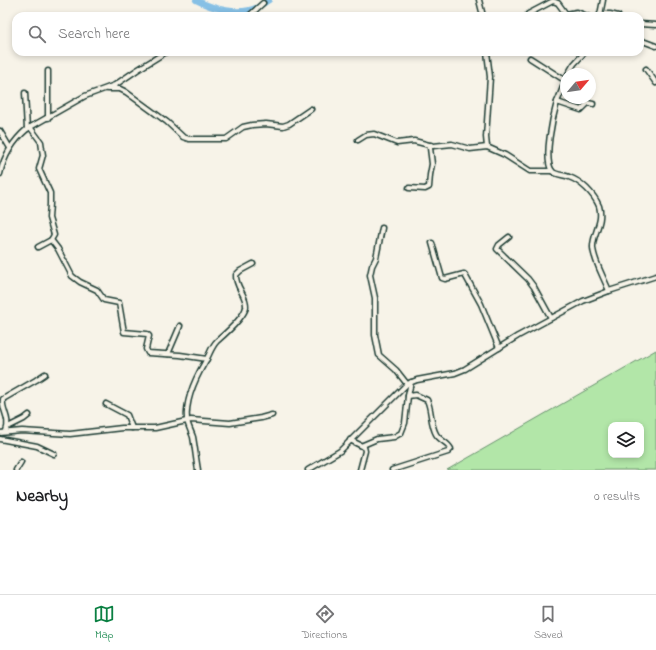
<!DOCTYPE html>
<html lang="en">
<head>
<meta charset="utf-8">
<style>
  :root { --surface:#fff; --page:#f6f6f6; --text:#202124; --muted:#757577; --line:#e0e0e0; --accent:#0b8043 }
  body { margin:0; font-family:"Indie Flower",sans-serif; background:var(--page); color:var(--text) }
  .controls { position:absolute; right:12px; bottom:12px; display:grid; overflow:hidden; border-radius:8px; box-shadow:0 2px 6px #0003 }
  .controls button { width:36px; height:36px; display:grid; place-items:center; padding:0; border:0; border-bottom:1px solid var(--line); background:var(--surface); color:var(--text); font:20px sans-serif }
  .compass { position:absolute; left:560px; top:68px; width:36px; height:36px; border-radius:50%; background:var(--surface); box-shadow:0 2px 6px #0003; rotate:61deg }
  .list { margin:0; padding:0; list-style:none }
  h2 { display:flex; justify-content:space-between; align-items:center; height:52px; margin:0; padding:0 16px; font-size:17px }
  h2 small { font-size:13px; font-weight:400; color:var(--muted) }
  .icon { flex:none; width:22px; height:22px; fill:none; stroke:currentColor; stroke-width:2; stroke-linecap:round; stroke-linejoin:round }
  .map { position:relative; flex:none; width:656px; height:470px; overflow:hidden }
  .search { position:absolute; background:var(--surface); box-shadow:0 2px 6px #0003; left:12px; right:12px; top:12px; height:44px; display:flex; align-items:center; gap:10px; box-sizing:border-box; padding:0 14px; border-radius:12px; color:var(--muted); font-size:15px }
  .sheet { height:124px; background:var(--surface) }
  nav { display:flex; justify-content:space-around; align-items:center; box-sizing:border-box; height:56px; border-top:1px solid var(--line); background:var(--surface); font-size:11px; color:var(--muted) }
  nav a { display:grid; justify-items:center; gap:2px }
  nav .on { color:var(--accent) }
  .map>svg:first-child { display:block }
</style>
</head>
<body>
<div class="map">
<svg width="656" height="470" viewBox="0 0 656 470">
  <rect width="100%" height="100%" fill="#f7f3e8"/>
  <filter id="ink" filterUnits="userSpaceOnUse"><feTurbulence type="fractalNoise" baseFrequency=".025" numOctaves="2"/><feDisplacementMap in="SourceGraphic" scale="8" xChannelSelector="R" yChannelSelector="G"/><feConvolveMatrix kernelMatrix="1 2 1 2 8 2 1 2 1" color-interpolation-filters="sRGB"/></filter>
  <g filter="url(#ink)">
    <path fill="#b2e6a8" stroke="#68926e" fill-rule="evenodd" d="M656,350v120h-209zM611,425h30v30h-30z"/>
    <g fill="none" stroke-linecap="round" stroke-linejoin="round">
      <path stroke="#86c0e5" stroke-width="6" d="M196,0c17,9 43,16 62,7 4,-2 7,-5 11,-7"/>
      <g stroke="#1f3d34" stroke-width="7">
        <g id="minor">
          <polyline points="479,0 483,16"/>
          <polyline points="528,14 553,1 558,3 566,14 577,12 587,16"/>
          <polyline points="600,14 610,14 618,16"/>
          <polyline points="600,15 603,0"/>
          <polyline points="249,16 263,3"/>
          <polyline points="640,24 656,25"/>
          <polyline points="640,40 656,46"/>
          <polyline points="530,58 566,81"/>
          <polyline points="646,69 656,83"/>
          <polyline points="568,74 574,64 585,52"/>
          <path d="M566,80c-3,7 -6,15 -9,22 -4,14 -14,57 -5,69 3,4 13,4 17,6 12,4 25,17 30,29 5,17 -7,28 -6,42 1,13 11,30 16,43"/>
          <polyline points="107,89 120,89 126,92 167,122 183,137 189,139 226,139 243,127 252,125 266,124 283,126 289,124 311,109"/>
          <polyline points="25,93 27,129"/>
          <polyline points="557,102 581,110 588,103 593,104"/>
          <polyline points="48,118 48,71"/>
          <polyline points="30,127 41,142 42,149 43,155 39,169 50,193 50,204 49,218 54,235 51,240 38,247"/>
          <polyline points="0,131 10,148"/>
          <polyline points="358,140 366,135 374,134 397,143 414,141 433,146 452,144 470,149 487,147 505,155 530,171 552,171"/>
          <polyline points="487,147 486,137 490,77 487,52"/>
          <path d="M0,174c4,-18 13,-33 27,-45l58,-33 30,-11 22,-15 29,-18"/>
          <polyline points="409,188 425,189 429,187 430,175 432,164 430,148 431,145"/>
          <polyline points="382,228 376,258 372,266 370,275 375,298 375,335 379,355 396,370 407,384"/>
          <polyline points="509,237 499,245 497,249 528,279 534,287 551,318"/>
          <polyline points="51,240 58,249 72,276 80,282 97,290 104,300 119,303 124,332 147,334 149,336 146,349 148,353 180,355 207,359"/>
          <polyline points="432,243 442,278 445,279 464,274 465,275 481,304 499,348"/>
          <polyline points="168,354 180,326"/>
          <polyline points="106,404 127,415 132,428"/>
          <polyline points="8,427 24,419 29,415"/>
          <path d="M6,431c5,-13 -5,-21 -3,-32l33,-19 9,-6"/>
          <polyline points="0,433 22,431 70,434 122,428 155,428 191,420 230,423 261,418 272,415"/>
          <polyline points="0,439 37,446 54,454"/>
          <polyline points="350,440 364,447 365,451 360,470"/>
          <polyline points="363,445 377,439 394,437 401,433 405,423 408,396 411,382"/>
          <polyline points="16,470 21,462"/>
          <path d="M198,470c-2,-11 -3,-22 -5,-33 -2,-6 -5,-11 -6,-17 -2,-20 8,-41 18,-58 4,-6 6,-15 12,-21 8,-7 27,-23 29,-34 1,-12 -11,-20 -10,-32l4,-4 13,-7"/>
          <polyline points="308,470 340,451 407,384 417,380 455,373 465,369 518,336 583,301 609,291 656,276"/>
          <path d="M392,470l56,-18 3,-3c-3,-7 -11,-8 -15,-15 -6,-11 -4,-24 -9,-34l-11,-5 -8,1"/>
        </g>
      </g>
      <use href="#minor" stroke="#f7f3e8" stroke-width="4"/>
    </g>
  </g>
</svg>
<div class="controls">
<button><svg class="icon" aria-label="layers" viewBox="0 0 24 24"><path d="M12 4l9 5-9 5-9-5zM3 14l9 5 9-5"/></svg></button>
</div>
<svg class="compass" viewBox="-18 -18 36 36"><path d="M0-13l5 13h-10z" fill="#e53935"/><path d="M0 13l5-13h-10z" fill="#757577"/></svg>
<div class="search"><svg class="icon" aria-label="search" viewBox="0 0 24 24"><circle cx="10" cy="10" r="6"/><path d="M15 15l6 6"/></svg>Search here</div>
</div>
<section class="sheet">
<h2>Nearby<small>0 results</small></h2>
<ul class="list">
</ul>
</section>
<nav>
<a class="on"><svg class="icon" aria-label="map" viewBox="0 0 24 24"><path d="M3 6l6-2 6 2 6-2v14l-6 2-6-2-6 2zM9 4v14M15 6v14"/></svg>Map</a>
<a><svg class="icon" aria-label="directions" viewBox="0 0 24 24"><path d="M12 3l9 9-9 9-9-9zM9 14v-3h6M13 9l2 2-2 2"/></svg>Directions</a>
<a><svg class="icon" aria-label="saved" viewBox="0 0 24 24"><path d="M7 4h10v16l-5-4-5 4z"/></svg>Saved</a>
</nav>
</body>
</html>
